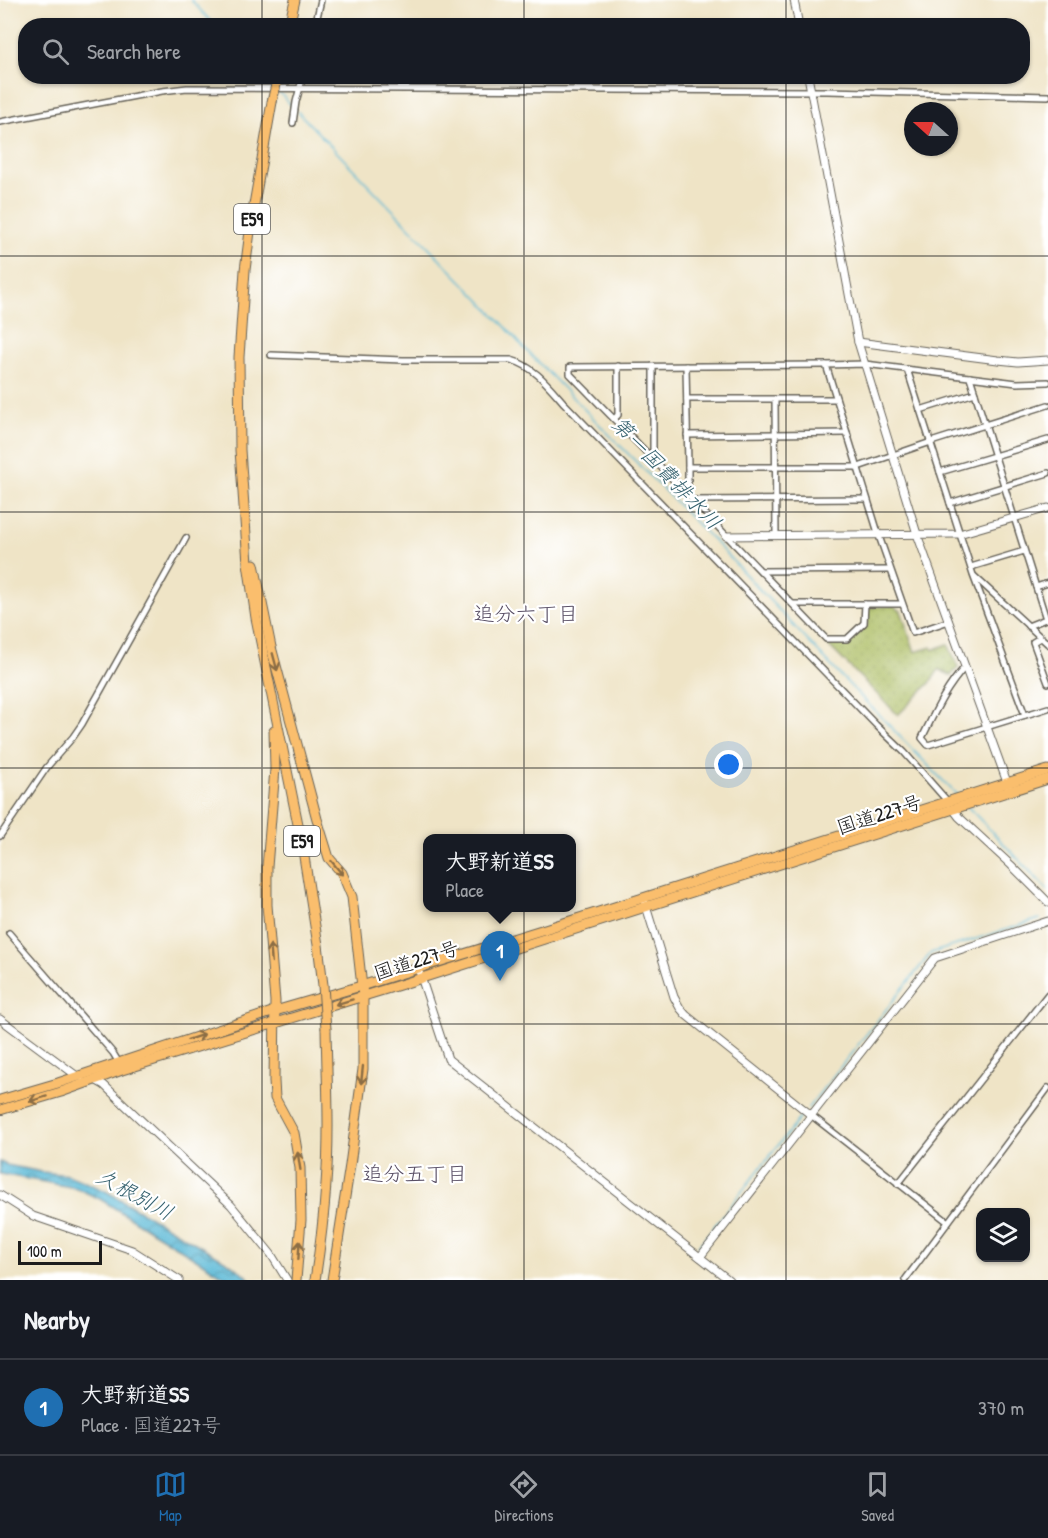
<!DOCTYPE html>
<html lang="en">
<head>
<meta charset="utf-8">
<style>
  :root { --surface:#171b24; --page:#20242c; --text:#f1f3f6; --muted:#9ea1a6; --line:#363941; --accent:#1f6fb2 }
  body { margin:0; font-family:"Patrick Hand","Klee One",sans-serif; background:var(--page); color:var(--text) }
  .controls { position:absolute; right:18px; bottom:18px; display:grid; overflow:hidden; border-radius:12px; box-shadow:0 2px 4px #0004 }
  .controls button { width:54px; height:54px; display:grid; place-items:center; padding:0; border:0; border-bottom:2px solid var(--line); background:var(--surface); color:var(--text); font:30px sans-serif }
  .compass { position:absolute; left:904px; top:102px; width:54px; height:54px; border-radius:50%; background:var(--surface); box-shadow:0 2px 4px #0004; rotate:291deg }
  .scale { position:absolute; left:18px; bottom:15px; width:84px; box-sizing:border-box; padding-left:6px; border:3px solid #1c1c1c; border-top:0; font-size:16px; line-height:21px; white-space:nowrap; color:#1c1c1c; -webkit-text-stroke:4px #fff; paint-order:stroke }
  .you { position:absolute; left:729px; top:765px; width:21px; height:21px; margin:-15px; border:4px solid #fff; border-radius:50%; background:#1a73e8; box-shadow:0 0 0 9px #1a73e833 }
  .badge { display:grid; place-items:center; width:39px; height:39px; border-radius:50%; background:var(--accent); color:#fff; font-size:20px; font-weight:700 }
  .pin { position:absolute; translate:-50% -50px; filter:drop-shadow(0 2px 3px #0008) }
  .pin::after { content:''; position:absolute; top:32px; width:21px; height:18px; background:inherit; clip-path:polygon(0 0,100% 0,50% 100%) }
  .popup { position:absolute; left:423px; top:834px; width:153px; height:78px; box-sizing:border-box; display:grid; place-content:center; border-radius:12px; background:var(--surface); filter:drop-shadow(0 2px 4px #0005); font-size:20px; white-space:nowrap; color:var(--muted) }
  .popup b { font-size:22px; color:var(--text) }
  .popup::after { content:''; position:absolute; left:50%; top:100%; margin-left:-12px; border:12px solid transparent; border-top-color:var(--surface) }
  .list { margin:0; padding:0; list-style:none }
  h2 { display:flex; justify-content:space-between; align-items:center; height:78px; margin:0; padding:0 24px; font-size:26px }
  h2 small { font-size:20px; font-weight:400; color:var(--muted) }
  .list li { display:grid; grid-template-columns:39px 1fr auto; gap:18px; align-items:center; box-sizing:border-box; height:96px; padding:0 24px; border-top:2px solid var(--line) }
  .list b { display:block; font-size:22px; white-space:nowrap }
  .list p { margin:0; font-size:20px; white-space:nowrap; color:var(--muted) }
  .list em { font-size:20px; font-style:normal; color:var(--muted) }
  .icon { flex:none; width:33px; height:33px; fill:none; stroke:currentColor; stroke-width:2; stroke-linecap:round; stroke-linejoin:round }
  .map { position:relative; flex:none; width:1048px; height:1280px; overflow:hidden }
  .search { position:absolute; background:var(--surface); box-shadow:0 2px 4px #0004; left:18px; right:18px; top:18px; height:66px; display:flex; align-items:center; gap:15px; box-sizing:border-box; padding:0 21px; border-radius:24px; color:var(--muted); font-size:22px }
  .sheet { height:174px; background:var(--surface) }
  nav { display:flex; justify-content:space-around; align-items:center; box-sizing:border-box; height:84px; border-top:2px solid var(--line); background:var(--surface); font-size:16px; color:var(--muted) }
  nav a { display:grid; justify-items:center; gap:3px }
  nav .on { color:var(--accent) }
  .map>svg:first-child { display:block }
</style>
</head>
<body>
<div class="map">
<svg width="1048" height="1280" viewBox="0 0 1048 1280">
  <defs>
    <pattern id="park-dots" width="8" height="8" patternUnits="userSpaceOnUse" patternTransform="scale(1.5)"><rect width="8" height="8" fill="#abbc60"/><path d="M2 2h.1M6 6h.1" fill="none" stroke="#93a153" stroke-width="1.8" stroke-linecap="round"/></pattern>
    <pattern id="water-waves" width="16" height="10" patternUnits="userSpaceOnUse" patternTransform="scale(1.5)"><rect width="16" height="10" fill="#56b7d5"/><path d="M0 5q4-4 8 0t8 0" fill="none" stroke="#4694ac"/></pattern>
  </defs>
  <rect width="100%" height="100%" fill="#fff"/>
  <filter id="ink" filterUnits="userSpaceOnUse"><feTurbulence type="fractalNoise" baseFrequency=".0167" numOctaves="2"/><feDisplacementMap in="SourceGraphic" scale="12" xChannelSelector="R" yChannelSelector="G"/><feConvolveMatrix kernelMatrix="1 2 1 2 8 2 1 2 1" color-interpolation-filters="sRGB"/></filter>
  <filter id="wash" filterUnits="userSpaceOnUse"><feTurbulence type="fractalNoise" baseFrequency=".008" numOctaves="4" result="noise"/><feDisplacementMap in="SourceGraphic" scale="24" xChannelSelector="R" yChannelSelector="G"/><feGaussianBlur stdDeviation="1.35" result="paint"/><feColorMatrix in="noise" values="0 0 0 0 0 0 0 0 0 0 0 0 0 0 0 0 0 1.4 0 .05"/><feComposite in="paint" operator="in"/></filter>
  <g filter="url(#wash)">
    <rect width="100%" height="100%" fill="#efe4c6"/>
    <polygon fill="url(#park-dots)" stroke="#646c3e" stroke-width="1.5" points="894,606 901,611 915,652 932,647 933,650 948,644 958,667 951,676 939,669 930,683 898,715 826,643 848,642 868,624 867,611 870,607"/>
    <polygon fill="url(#water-waves)" stroke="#396a78" stroke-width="1.5" points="0,1162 7,1165 42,1172 68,1175 104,1190 226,1261 246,1275 250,1280 230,1280 100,1199 76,1188 0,1174"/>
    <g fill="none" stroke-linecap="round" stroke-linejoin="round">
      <g stroke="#56b7d5" stroke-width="1.5">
        <polyline points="191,0 215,26"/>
        <polyline points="264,76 272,85"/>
        <polyline points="279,92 292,106"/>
        <polyline points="298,112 503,324 524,348 714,541 837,672 957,795"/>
        <polyline points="968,807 1048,890"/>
        <polyline points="808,1108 931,953 1040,919"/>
        <polyline points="698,1247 803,1114"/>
      </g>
    </g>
  </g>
  <g filter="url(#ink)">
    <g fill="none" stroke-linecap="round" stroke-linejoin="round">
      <g stroke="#666258" stroke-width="8">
        <g id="minor">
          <polyline points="315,26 321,0"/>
          <polyline points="0,122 162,91 187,88 827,91 1048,96"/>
          <polyline points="293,123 296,102 303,76"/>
          <path d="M271,355l132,5h108c23,6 38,26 53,43l312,322 28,27 45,51"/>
          <polyline points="686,366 688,467"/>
          <polyline points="907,369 973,575 1025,715"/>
          <polyline points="970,377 1046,619"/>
          <polyline points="687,399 836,399"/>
          <polyline points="775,399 776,536"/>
          <polyline points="920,410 975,393"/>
          <polyline points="614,419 618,415 618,366"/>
          <polyline points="687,435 847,433"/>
          <polyline points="650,456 653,453 653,366"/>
          <polyline points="940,472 1048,440"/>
          <polyline points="688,495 570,374 570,367 826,365"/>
          <polyline points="692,500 867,499"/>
          <polyline points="950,503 1048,473"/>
          <polyline points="971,567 1024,551"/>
          <polyline points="761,571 890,570"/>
          <polyline points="974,576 1048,644"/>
          <polyline points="1036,587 1048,583"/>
          <polyline points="793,604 902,604"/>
          <polyline points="865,604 864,623 847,639 826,639 692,500 688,495 688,467 858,467 931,442 1048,405"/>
          <polyline points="949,621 913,633 879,536 826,365 865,364 1017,383 1048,382"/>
          <polyline points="1028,626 1048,618"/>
          <polyline points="1040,638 1033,642 1048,683"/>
          <path d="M965,667c-20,22 -30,45 -43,71l6,7 120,-37"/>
          <polyline points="0,836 47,767 73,737 82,724 186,538"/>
          <polyline points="9,933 113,1053 119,1063"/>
          <polyline points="811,1115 948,1222"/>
          <polyline points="898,1184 1048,994"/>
          <polyline points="905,1280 1048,1088"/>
        </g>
      </g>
      <g stroke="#666258" stroke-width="9">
        <g id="tertiary">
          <polyline points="794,0 799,26"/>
          <polyline points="808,76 858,342 917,534 1008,785"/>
          <polyline points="858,342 998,360 1018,362 1048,360"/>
          <polyline points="726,536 959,534 1048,508"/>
          <polyline points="953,809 959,817 1011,865 1048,902"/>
          <polyline points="645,903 674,997 680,1008 686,1015 811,1115"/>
          <polyline points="420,974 448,1059 729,1280"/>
          <polyline points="0,1019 77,1076 81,1077"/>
          <polyline points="95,1080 104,1085 127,1107 231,1205 271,1254 287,1280"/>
          <polyline points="0,1195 33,1216 132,1250 179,1280"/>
          <polyline points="700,1257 935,958 1048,921"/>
        </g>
      </g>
      <g stroke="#666258" stroke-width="11">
        <g id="trunk">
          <polyline points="0,1100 58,1083 275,1011 361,986 548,928 1048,770"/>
          <polyline points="0,1110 61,1092 122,1070 406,983 1048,779"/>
        </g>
      </g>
      <g stroke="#666258" stroke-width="11">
        <g id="motorway">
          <polyline points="289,26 295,0"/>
          <polyline points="272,102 252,216 245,270 239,357 240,450 248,563 256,618 302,844 318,945 323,985"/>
          <polyline points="254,564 271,647 317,819 329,858 342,873 352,897 363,996 363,1069 350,1165 332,1280"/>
          <polyline points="274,731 275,769 267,867 267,905 275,1001 274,1081 275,1098 294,1133 300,1168 301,1220 296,1280"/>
          <path d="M315,1280c5,-32 9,-64 11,-96 4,-51 1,-103 0,-155"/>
        </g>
      </g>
      <use href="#minor" stroke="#fff" stroke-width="5"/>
      <use href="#tertiary" stroke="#fff" stroke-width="7"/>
      <use href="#trunk" stroke="#fabe6d" stroke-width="9"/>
      <use href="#motorway" stroke="#fabe6d" stroke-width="9"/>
      <g stroke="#666258" stroke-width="11" stroke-linecap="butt">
        <g id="motorway-bridge">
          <polyline points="272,102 278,76"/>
          <polyline points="323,985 326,1029"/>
        </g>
      </g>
      <use href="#motorway-bridge" stroke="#fabe6d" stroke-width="9"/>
    </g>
    <defs><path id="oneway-shaft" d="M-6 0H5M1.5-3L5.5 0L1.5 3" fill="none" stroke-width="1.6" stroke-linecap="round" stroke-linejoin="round" transform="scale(1.5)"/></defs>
    <g stroke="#8b6d44">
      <use href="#oneway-shaft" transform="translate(275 662) rotate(75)"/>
      <use href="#oneway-shaft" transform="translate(337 868) rotate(51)"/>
      <use href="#oneway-shaft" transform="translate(271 953) rotate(-95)"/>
      <use href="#oneway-shaft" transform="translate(344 1002) rotate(163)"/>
      <use href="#oneway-shaft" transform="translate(196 1037) rotate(-18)"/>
      <use href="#oneway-shaft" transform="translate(362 1075) rotate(96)"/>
      <use href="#oneway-shaft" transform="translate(38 1099) rotate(163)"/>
      <use href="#oneway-shaft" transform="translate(299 1161) rotate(-99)"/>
      <use href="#oneway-shaft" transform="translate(299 1250) rotate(-86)"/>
    </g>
  </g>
  <path fill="none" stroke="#1c1c1c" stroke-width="1.5" stroke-opacity="0.55" d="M262,0v26M524,0v26M786,0v26M262,76v1204M524,76v1204M786,76v1204M0,256h1048M0,512h1048M0,768h1048M0,1024h1048"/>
  <g text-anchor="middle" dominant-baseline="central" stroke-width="4.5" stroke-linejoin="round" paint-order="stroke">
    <g fill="#fff" stroke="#606060" stroke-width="1.5">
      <rect x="234" y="204" width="36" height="30" rx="4.5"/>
      <rect x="284" y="826" width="36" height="30" rx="4.5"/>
    </g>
    <g font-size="18" font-weight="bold" fill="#1c1c1c">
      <text x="252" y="219">E59</text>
      <text x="302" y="841">E59</text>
    </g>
    <g font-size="20" fill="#1c1c1c" stroke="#fff">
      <text transform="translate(879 814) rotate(-18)">国道227号</text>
      <text transform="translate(416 960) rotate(-18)">国道227号</text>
    </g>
    <g font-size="21" font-style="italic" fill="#36626f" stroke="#fff">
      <text transform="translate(667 473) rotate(46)">第一国費排水川</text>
      <text transform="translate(135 1194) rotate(29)">久根別川</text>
    </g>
    <g font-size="21" fill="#5a5066" stroke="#fff">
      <text x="526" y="613">追分六丁目</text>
      <text x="415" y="1173">追分五丁目</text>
    </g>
  </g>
</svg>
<div class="controls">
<button><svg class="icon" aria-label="layers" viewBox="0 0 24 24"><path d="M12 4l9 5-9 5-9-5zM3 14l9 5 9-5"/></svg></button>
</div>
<svg class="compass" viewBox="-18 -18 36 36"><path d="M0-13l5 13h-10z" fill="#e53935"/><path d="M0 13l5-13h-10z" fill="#9ea1a6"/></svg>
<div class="scale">100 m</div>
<div class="you"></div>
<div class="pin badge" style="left:500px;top:981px">1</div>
<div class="popup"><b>大野新道SS</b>Place</div>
<div class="search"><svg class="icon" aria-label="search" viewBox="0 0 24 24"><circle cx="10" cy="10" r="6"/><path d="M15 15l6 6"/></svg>Search here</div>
</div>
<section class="sheet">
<h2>Nearby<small></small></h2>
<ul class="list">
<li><span class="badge">1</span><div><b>大野新道SS</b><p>Place · 国道227号</p></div><em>370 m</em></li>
</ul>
</section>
<nav>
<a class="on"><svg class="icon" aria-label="map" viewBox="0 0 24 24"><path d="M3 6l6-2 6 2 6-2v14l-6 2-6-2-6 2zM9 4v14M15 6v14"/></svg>Map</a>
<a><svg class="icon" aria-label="directions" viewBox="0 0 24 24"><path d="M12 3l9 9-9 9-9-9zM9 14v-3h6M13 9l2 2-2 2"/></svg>Directions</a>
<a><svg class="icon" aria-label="saved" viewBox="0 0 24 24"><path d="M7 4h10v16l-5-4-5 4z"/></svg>Saved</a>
</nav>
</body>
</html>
